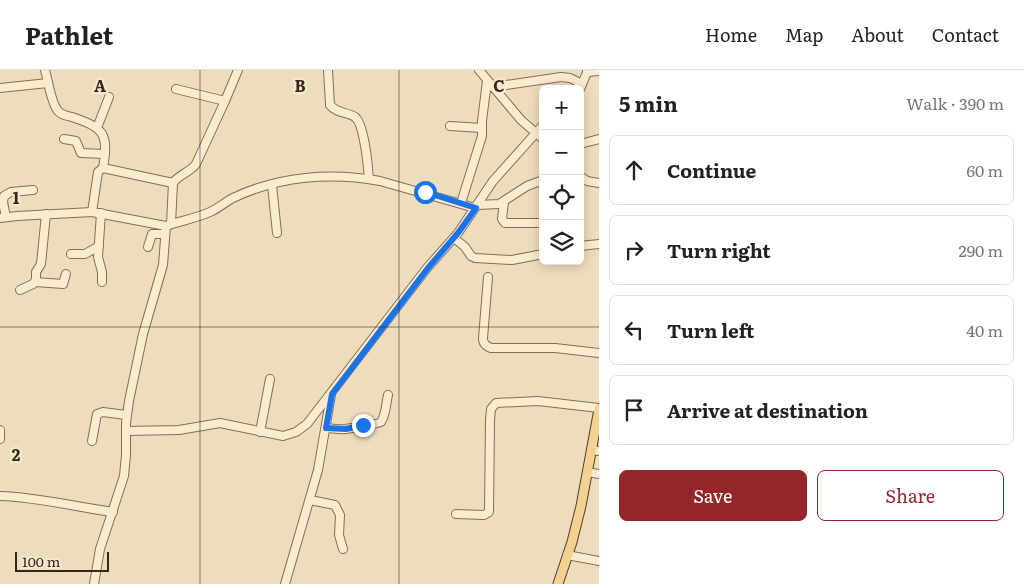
<!DOCTYPE html>
<html lang="en">
<head>
<meta charset="utf-8">
<style>
  :root { --surface:#fff; --page:#f6f6f6; --text:#222; --muted:#767676; --line:#e0e0e0; --accent:#94262b }
  body { margin:0; font-family:Literata,serif; background:var(--page); color:var(--text) }
  .controls { position:absolute; right:15px; top:15px; display:grid; overflow:hidden; border-radius:8px; box-shadow:0 2px 12px #0003 }
  .controls button { width:45px; height:45px; display:grid; place-items:center; padding:0; border:0; border-bottom:1px solid var(--line); background:var(--surface); color:var(--text); font:25px sans-serif }
  .scale { position:absolute; left:15px; bottom:12px; width:94px; box-sizing:border-box; padding-left:5px; border:2px solid #34261b; border-top:0; font-size:14px; line-height:18px; white-space:nowrap; color:#34261b; -webkit-text-stroke:4px #f5e8cc; paint-order:stroke }
  .stop { position:absolute; width:15px; height:15px; margin:-11px; border:4px solid #1a73e8; border-radius:50%; background:#fff }
  .stop.end { background:#1a73e8; border-color:#fff; box-shadow:0 1px 5px #0008 }
  .list { margin:0; padding:0; list-style:none }
  h2 { display:flex; justify-content:space-between; align-items:center; height:65px; margin:0; padding:0 20px; font-size:21px }
  h2 small { font-size:16px; font-weight:400; color:var(--muted) }
  .list li { display:grid; grid-template-columns:32px 1fr auto; gap:15px; align-items:center; box-sizing:border-box; height:70px; margin:0 10px 10px; padding:0 10px; border:1px solid var(--line); border-radius:8px }
  .list b { display:block; font-size:19px; white-space:nowrap }
  .list em { font-size:16px; font-style:normal; color:var(--muted) }
  .actions { display:flex; gap:10px; padding:15px 20px }
  .actions a { flex:1; padding:11px 0; border:1px solid var(--accent); border-radius:8px; text-align:center; font-size:18px; color:var(--accent) }
  .actions .main { background:var(--accent); color:#fff }
  .icon { flex:none; width:28px; height:28px; fill:none; stroke:currentColor; stroke-width:2; stroke-linecap:round; stroke-linejoin:round }
  .map { position:relative; flex:none; width:599px; height:514px; overflow:hidden }
  header { display:flex; align-items:center; gap:30px; box-sizing:border-box; height:70px; padding:0 25px; background:var(--surface); border-bottom:1px solid var(--line) }
  header strong { font-size:24px }
  nav { display:flex; gap:28px; margin-inline-start:auto; font-size:18px }
  main { display:flex }
  aside { flex:1; background:var(--surface) }
  .map>svg:first-child { display:block }
</style>
</head>
<body>
<header>
<strong>Pathlet</strong>
<nav><a>Home</a><a>Map</a><a>About</a><a>Contact</a></nav>
</header>
<main>
<div class="map">
<svg width="599" height="514" viewBox="0 0 599 514">
  <rect width="100%" height="100%" fill="#eeddbd"/>
  <g fill="none" stroke-linecap="round" stroke-linejoin="round">
    <g stroke="#856d56" stroke-width="10">
      <g id="minor">
        <path d="M45,0c3,10 6,33 13,41 3,4 9,5 14,6 32,11 37,16 31,51"/>
        <path d="M328,0l2,35c6,8 17,7 25,12 9,7 13,49 14,62"/>
        <polyline points="479,0 521,50 543,69"/>
        <polyline points="587,2 599,1"/>
        <polyline points="492,17 561,7 570,8 582,14"/>
        <polyline points="0,18 48,13"/>
        <polyline points="176,19 225,31"/>
        <polyline points="580,19 588,0"/>
        <polyline points="450,56 482,58"/>
        <polyline points="97,58 109,27"/>
        <polyline points="64,69 76,71 81,83 105,84"/>
        <polyline points="580,74 599,69"/>
        <polyline points="580,106 587,111 599,113"/>
        <polyline points="272,115 277,163"/>
        <polyline points="504,132 502,149 505,153 543,153"/>
        <polyline points="461,133 482,66 482,51 487,11"/>
        <polyline points="477,135 499,134 527,116 543,110"/>
        <polyline points="92,142 98,102 103,98 173,113"/>
        <polyline points="101,143 98,187 102,202 102,212"/>
        <polyline points="6,147 3,132 4,126 11,122 33,120"/>
        <polyline points="0,148 17,146 92,142 166,156"/>
        <path d="M171,154l2,-41c5,-8 16,-10 23,-19l29,-63 13,-31"/>
        <polyline points="454,168 465,177 471,186 475,188 512,190 543,184"/>
        <polyline points="580,176 599,174"/>
        <polyline points="148,177 152,164 165,164"/>
        <polyline points="71,184 85,184 99,176"/>
        <path d="M488,207l-5,61c0,6 3,8 8,10h64l44,5"/>
        <polyline points="35,212 63,214 66,204"/>
        <polyline points="20,220 33,214 36,210 36,202 41,194 46,144"/>
        <path d="M326,358c6,0 13,2 20,1 5,-1 33,-5 35,-7 5,-7 5,-19 7,-27"/>
        <polyline points="126,361 179,360 220,353 283,366 296,362 307,354 427,198 458,163 493,111 543,55"/>
        <polyline points="260,362 270,309"/>
        <polyline points="0,369 0,360"/>
        <polyline points="92,371 97,344 103,342 126,345"/>
        <polyline points="591,380 599,381"/>
        <polyline points="587,402 599,404"/>
        <path d="M0,426c38,1 75,11 113,16"/>
        <polyline points="310,430 335,435 340,445 339,465 343,479"/>
        <polyline points="456,444 484,445 489,442 490,350 491,339 496,333 538,331 599,338"/>
        <polyline points="567,485 599,491"/>
        <path d="M94,514l6,-35 24,-73 2,-21v-32l3,-22 14,-67 20,-69 3,-39c15,-5 30,-8 44,-14 9,-4 15,-10 23,-14 46,-22 98,-26 147,-17l95,27"/>
        <polyline points="285,514 318,400 331,325"/>
      </g>
    </g>
    <g stroke="#523c2b" stroke-width="11">
      <polyline id="major" points="558,514 572,472 581,436 599,339"/>
    </g>
    <use href="#minor" stroke="#f9ebcf" stroke-width="8"/>
    <use href="#major" stroke="#f3d193" stroke-width="9"/>
  </g>
  <g fill="none" stroke-linecap="round" stroke-linejoin="round">
    <polyline stroke="#1a73e8" stroke-width="6" points="363,355 346,359 326,358 332,324 428,198 458,163 476,138 425,122"/>
  </g>
  <path fill="none" stroke="#34261b" stroke-width="1" stroke-opacity="0.55" d="M200,0v514M399,0v514M0,257h599"/>
  <g font-size="16" text-anchor="middle" font-weight="bold" fill="#34261b" stroke="#f5e8cc" stroke-width="4.5" stroke-linejoin="round" paint-order="stroke">
    <text x="100" y="22">A</text>
    <text x="300" y="22">B</text>
    <text x="499" y="22">C</text>
    <text x="16" y="134">1</text>
    <text x="16" y="391">2</text>
  </g>
</svg>
<div class="controls">
<button>+</button>
<button>−</button>
<button><svg class="icon" aria-label="locate" viewBox="0 0 24 24"><circle cx="12" cy="12" r="6"/><path d="M12 2v4M12 18v4M2 12h4M18 12h4"/></svg></button>
<button><svg class="icon" aria-label="layers" viewBox="0 0 24 24"><path d="M12 4l9 5-9 5-9-5zM3 14l9 5 9-5"/></svg></button>
</div>
<div class="scale">100 m</div>
<div class="stop" style="left:425px;top:122px"></div>
<div class="stop end" style="left:363px;top:355px"></div>
</div>
<aside>
<h2>5 min<small>Walk · 390 m</small></h2>
<ul class="list">
<li><svg class="icon" aria-label="ahead" viewBox="0 0 24 24"><path d="M12 20V5M6 11l6-6 6 6"/></svg><div><b>Continue</b></div><em>60 m</em></li>
<li><svg class="icon" aria-label="right" viewBox="0 0 24 24"><path d="M7 20v-9h11M14 6l5 5-5 5"/></svg><div><b>Turn right</b></div><em>290 m</em></li>
<li><svg class="icon" aria-label="left" viewBox="0 0 24 24"><path d="M17 20v-9H6M10 6l-5 5 5 5"/></svg><div><b>Turn left</b></div><em>40 m</em></li>
<li><svg class="icon" aria-label="arrive" viewBox="0 0 24 24"><path d="M6 21V4h12l-3 4 3 4H6"/></svg><div><b>Arrive at destination</b></div></li>
</ul>
<div class="actions"><a class="main">Save</a><a>Share</a></div>
</aside>
</main>
</body>
</html>
